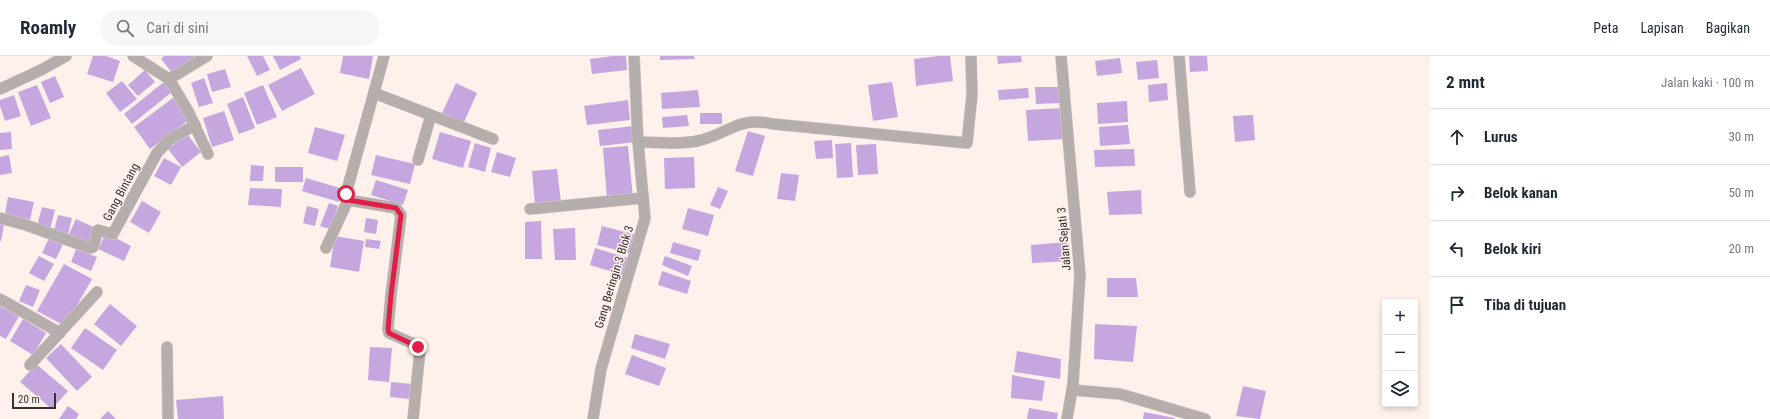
<!DOCTYPE html>
<html lang="id">
<head>
<meta charset="utf-8">
<style>
  :root { --surface:#fff; --page:#f6f6f7; --text:#1f2937; --muted:#747a83; --line:#e0e1e3 }
  body { margin:0; font-family:"Roboto Condensed",sans-serif; background:var(--page); color:var(--text) }
  .controls { position:absolute; right:12px; bottom:12px; display:grid; overflow:hidden; border-radius:0px; box-shadow:0 2px 6px #0003 }
  .controls button { width:36px; height:36px; display:grid; place-items:center; padding:0; border:0; border-bottom:1px solid var(--line); background:var(--surface); color:var(--text); font:20px sans-serif }
  .scale { position:absolute; left:12px; bottom:10px; width:44px; box-sizing:border-box; padding-left:4px; border:2px solid #37312e; border-top:0; font-size:11px; line-height:14px; white-space:nowrap; color:#37312e; -webkit-text-stroke:3px #fef1eb; paint-order:stroke }
  .stop { position:absolute; width:12px; height:12px; margin:-9px; border:3px solid #e11d48; border-radius:50%; background:#fff }
  .stop.end { background:#e11d48; border-color:#fff; box-shadow:0 1px 4px #0008 }
  .list { margin:0; padding:0; list-style:none }
  h2 { display:flex; justify-content:space-between; align-items:center; height:52px; margin:0; padding:0 16px; font-size:17px }
  h2 small { font-size:13px; font-weight:400; color:var(--muted) }
  .list li { display:grid; grid-template-columns:26px 1fr auto; gap:12px; align-items:center; box-sizing:border-box; height:56px; padding:0 16px; border-top:1px solid var(--line) }
  .list b { display:block; font-size:15px; white-space:nowrap }
  .list em { font-size:13px; font-style:normal; color:var(--muted) }
  .icon { flex:none; width:22px; height:22px; fill:none; stroke:currentColor; stroke-width:2; stroke-linecap:round; stroke-linejoin:round }
  .map { position:relative; flex:none; width:1430px; height:363px; overflow:hidden }
  header { display:flex; align-items:center; gap:24px; box-sizing:border-box; height:56px; padding:0 20px; background:var(--surface); border-bottom:1px solid var(--line) }
  header strong { font-size:19px }
  nav { display:flex; gap:22px; margin-inline-start:auto; font-size:14px }
  .search { width:280px; height:36px; background:var(--page); display:flex; align-items:center; gap:10px; box-sizing:border-box; padding:0 14px; border-radius:22px; color:var(--muted); font-size:15px }
  main { display:flex }
  aside { flex:1; background:var(--surface) }
  .map>svg:first-child { display:block }
</style>
</head>
<body>
<header>
<strong>Roamly</strong>
<div class="search"><svg class="icon" aria-label="search" viewBox="0 0 24 24"><circle cx="10" cy="10" r="6"/><path d="M15 15l6 6"/></svg>Cari di sini</div>
<nav><a>Peta</a><a>Lapisan</a><a>Bagikan</a></nav>
</header>
<main>
<div class="map">
<svg width="1430" height="363" viewBox="0 0 1430 363">
  <rect width="100%" height="100%" fill="#fef1eb"/>
  <g fill="#c5a6df">
    <polygon points="93,0 106,0 120,5 113,26 87,18"/>
    <polygon points="164,0 195,0 173,18 161,3"/>
    <polygon points="247,0 263,0 270,14 257,20"/>
    <polygon points="273,0 300,0 301,3 280,14"/>
    <polygon points="343,0 373,0 369,23 340,17"/>
    <polygon points="613,0 626,0 627,14 592,18 590,3"/>
    <polygon points="660,0 694,0 695,3 660,4"/>
    <polygon points="938,0 950,0 953,25 916,30 914,3"/>
    <polygon points="997,0 1021,0 1022,6 998,8"/>
    <polygon points="1189,0 1207,0 1208,15 1190,16"/>
    <polygon points="1120,2 1122,17 1097,20 1095,5"/>
    <polygon points="1157,4 1159,22 1138,24 1136,6"/>
    <polygon points="301,12 315,38 282,55 268,29"/>
    <polygon points="225,13 231,31 212,36 207,18"/>
    <polygon points="145,14 155,26 138,40 128,29"/>
    <polygon points="55,20 64,41 50,47 41,26"/>
    <polygon points="204,22 213,47 199,51 191,27"/>
    <polygon points="122,25 137,43 120,56 106,37"/>
    <polygon points="164,26 172,36 132,68 124,58"/>
    <polygon points="892,26 898,61 873,65 868,29"/>
    <polygon points="456,27 477,37 464,66 442,57"/>
    <polygon points="1167,27 1168,44 1149,46 1148,29"/>
    <polygon points="37,29 51,62 31,70 18,36"/>
    <polygon points="263,29 277,61 257,69 244,37"/>
    <polygon points="1035,31 1061,31 1061,47 1036,48"/>
    <polygon points="1028,32 1029,42 999,44 998,34"/>
    <polygon points="698,34 700,51 662,53 661,37"/>
    <polygon points="14,39 21,60 5,65 0,50 0,44"/>
    <polygon points="243,41 255,72 239,78 227,48"/>
    <polygon points="173,42 189,64 150,93 134,71"/>
    <polygon points="628,44 630,64 587,69 584,50"/>
    <polygon points="1127,45 1128,66 1098,68 1097,47"/>
    <polygon points="1064,52 1066,83 1028,85 1026,54"/>
    <polygon points="224,55 234,84 212,91 203,62"/>
    <rect x="700" y="57" width="22" height="11"/>
    <polygon points="687,59 689,70 663,72 662,61"/>
    <polygon points="1253,59 1255,84 1235,86 1233,60"/>
    <polygon points="1128,69 1130,88 1100,90 1099,71"/>
    <polygon points="634,70 636,86 600,90 598,74"/>
    <polygon points="315,71 345,79 337,105 308,97"/>
    <polygon points="748,75 765,80 753,120 735,115"/>
    <polygon points="11,76 12,93 0,94 0,77"/>
    <polygon points="440,76 471,85 463,112 432,103"/>
    <polygon points="187,78 201,96 182,111 168,93"/>
    <polygon points="832,84 833,102 816,103 814,85"/>
    <polygon points="475,87 491,92 485,116 468,111"/>
    <polygon points="851,87 853,121 837,122 835,88"/>
    <polygon points="876,88 878,118 858,119 856,89"/>
    <polygon points="628,90 633,142 607,144 603,92"/>
    <polygon points="1134,93 1135,110 1095,111 1094,94"/>
    <polygon points="497,96 516,102 510,121 491,116"/>
    <polygon points="9,99 12,117 0,119 0,101"/>
    <polygon points="376,99 415,108 410,128 371,119"/>
    <polygon points="694,101 695,132 665,133 664,102"/>
    <polygon points="164,102 181,111 171,129 154,120"/>
    <polygon points="251,109 264,110 263,125 250,125"/>
    <rect x="275" y="111" width="28" height="15"/>
    <polygon points="557,113 561,146 535,149 532,115"/>
    <polygon points="781,117 799,119 795,145 777,143"/>
    <polygon points="306,122 343,133 339,146 302,135"/>
    <polygon points="376,124 408,134 403,149 371,139"/>
    <polygon points="718,131 728,135 720,153 710,149"/>
    <polygon points="250,132 282,133 281,151 248,149"/>
    <polygon points="1141,134 1142,158 1109,159 1107,136"/>
    <polygon points="8,141 34,146 30,164 5,158"/>
    <polygon points="142,145 161,156 149,177 130,166"/>
    <polygon points="329,147 338,150 330,173 320,170"/>
    <polygon points="307,150 319,153 315,170 303,167"/>
    <polygon points="42,151 55,154 50,173 37,170"/>
    <polygon points="688,152 714,159 708,180 682,173"/>
    <polygon points="58,159 72,162 68,178 54,175"/>
    <polygon points="366,162 378,164 376,178 364,176"/>
    <polygon points="76,163 98,173 90,190 68,180"/>
    <polygon points="541,165 542,203 525,203 525,166"/>
    <polygon points="0,168 4,169 1,185 0,185"/>
    <polygon points="602,170 637,179 632,198 597,189"/>
    <polygon points="575,172 576,204 555,204 553,173"/>
    <polygon points="106,177 131,190 124,205 98,193"/>
    <polygon points="335,180 364,185 359,216 330,211"/>
    <polygon points="49,182 63,188 56,203 42,197"/>
    <polygon points="366,183 381,185 379,193 365,191"/>
    <polygon points="673,186 701,194 698,205 670,197"/>
    <polygon points="1067,186 1071,205 1032,207 1031,189"/>
    <polygon points="595,192 631,203 626,220 590,209"/>
    <polygon points="76,193 97,201 91,215 71,206"/>
    <polygon points="39,200 54,208 44,225 29,217"/>
    <polygon points="665,200 692,210 688,220 662,209"/>
    <polygon points="64,208 92,223 65,270 37,255"/>
    <polygon points="662,215 691,225 687,238 658,229"/>
    <polygon points="1107,222 1136,222 1138,241 1107,241"/>
    <polygon points="26,229 40,234 33,251 19,245"/>
    <polygon points="110,248 137,270 121,290 94,268"/>
    <polygon points="0,250 19,260 6,283 0,280"/>
    <polygon points="23,263 46,277 33,299 10,285"/>
    <polygon points="1095,268 1137,270 1133,306 1094,303"/>
    <polygon points="85,272 117,294 103,314 71,292"/>
    <polygon points="635,278 670,288 665,303 631,292"/>
    <polygon points="61,288 92,321 77,335 46,302"/>
    <polygon points="370,291 392,292 389,326 368,324"/>
    <polygon points="1017,295 1061,303 1060,323 1014,316"/>
    <polygon points="632,299 666,312 659,330 625,318"/>
    <polygon points="36,308 68,335 52,353 20,326"/>
    <polygon points="1012,319 1045,325 1042,345 1011,342"/>
    <polygon points="391,326 412,328 410,343 390,341"/>
    <polygon points="1243,330 1266,335 1260,363 1236,360"/>
    <polygon points="223,340 224,363 178,363 176,344"/>
    <polygon points="68,350 79,358 76,363 59,363"/>
    <polygon points="1029,352 1058,357 1057,363 1027,363"/>
    <polygon points="108,355 116,363 100,363"/>
    <polygon points="1144,356 1175,362 1175,363 1143,363"/>
  </g>
  <g fill="none" stroke-linecap="round" stroke-linejoin="round">
    <g stroke="#dacec9" stroke-width="12">
      <g id="minor">
        <polyline points="133,0 169,23 188,55 208,98"/>
        <polyline points="1061,0 1080,219 1073,328 1067,363"/>
        <polyline points="1179,0 1190,136"/>
        <polyline points="169,23 207,0"/>
        <polyline points="0,33 41,14 66,0"/>
        <polyline points="374,37 493,83"/>
        <path d="M638,86c19,0 40,3 59,-1 33,-7 39,-25 76,-17l194,19 5,-48 -1,-39"/>
        <polyline points="418,104 431,59"/>
        <polyline points="348,144 396,152 401,159 391,239 388,273 389,277 414,288 420,294 413,363"/>
        <polyline points="530,153 643,142"/>
        <polyline points="0,162 26,169 90,192 93,191 98,174 113,178 114,176 157,97 169,84 195,69"/>
        <polyline points="326,192 348,144 347,134 384,0"/>
        <polyline points="0,243 60,277"/>
        <polyline points="167,291 168,363"/>
        <polyline points="30,309 97,236"/>
        <polyline points="1072,334 1120,338 1205,363"/>
        <polyline points="593,363 601,313 645,162 638,86 634,0"/>
      </g>
    </g>
    <use href="#minor" stroke="#b6aeac" stroke-width="11"/>
  </g>
  <g fill="none" stroke-linecap="round" stroke-linejoin="round">
    <polyline stroke="#e11d48" stroke-width="5" points="346,138 348,144 396,152 401,159 391,239 388,273 389,277 418,291"/>
  </g>
  <g text-anchor="middle" dominant-baseline="central" stroke-width="3" stroke-linejoin="round" paint-order="stroke">
    <g font-size="12" fill="#37312e" stroke="#fef1eb">
      <text transform="translate(121 136) rotate(-62)">Gang Bintang</text>
      <text transform="translate(1064 183) rotate(-95)">Jalan Sejati 3</text>
      <text transform="translate(614 221) rotate(-73)">Gang Beringin 3 Blok 3</text>
    </g>
  </g>
</svg>
<div class="controls">
<button>+</button>
<button>−</button>
<button><svg class="icon" aria-label="layers" viewBox="0 0 24 24"><path d="M12 4l9 5-9 5-9-5zM3 14l9 5 9-5"/></svg></button>
</div>
<div class="scale">20 m</div>
<div class="stop" style="left:346px;top:138px"></div>
<div class="stop end" style="left:418px;top:291px"></div>
</div>
<aside>
<h2>2 mnt<small>Jalan kaki · 100 m</small></h2>
<ul class="list">
<li><svg class="icon" aria-label="ahead" viewBox="0 0 24 24"><path d="M12 20V5M6 11l6-6 6 6"/></svg><div><b>Lurus</b></div><em>30 m</em></li>
<li><svg class="icon" aria-label="right" viewBox="0 0 24 24"><path d="M7 20v-9h11M14 6l5 5-5 5"/></svg><div><b>Belok kanan</b></div><em>50 m</em></li>
<li><svg class="icon" aria-label="left" viewBox="0 0 24 24"><path d="M17 20v-9H6M10 6l-5 5 5 5"/></svg><div><b>Belok kiri</b></div><em>20 m</em></li>
<li><svg class="icon" aria-label="arrive" viewBox="0 0 24 24"><path d="M6 21V4h12l-3 4 3 4H6"/></svg><div><b>Tiba di tujuan</b></div></li>
</ul>
</aside>
</main>
</body>
</html>
